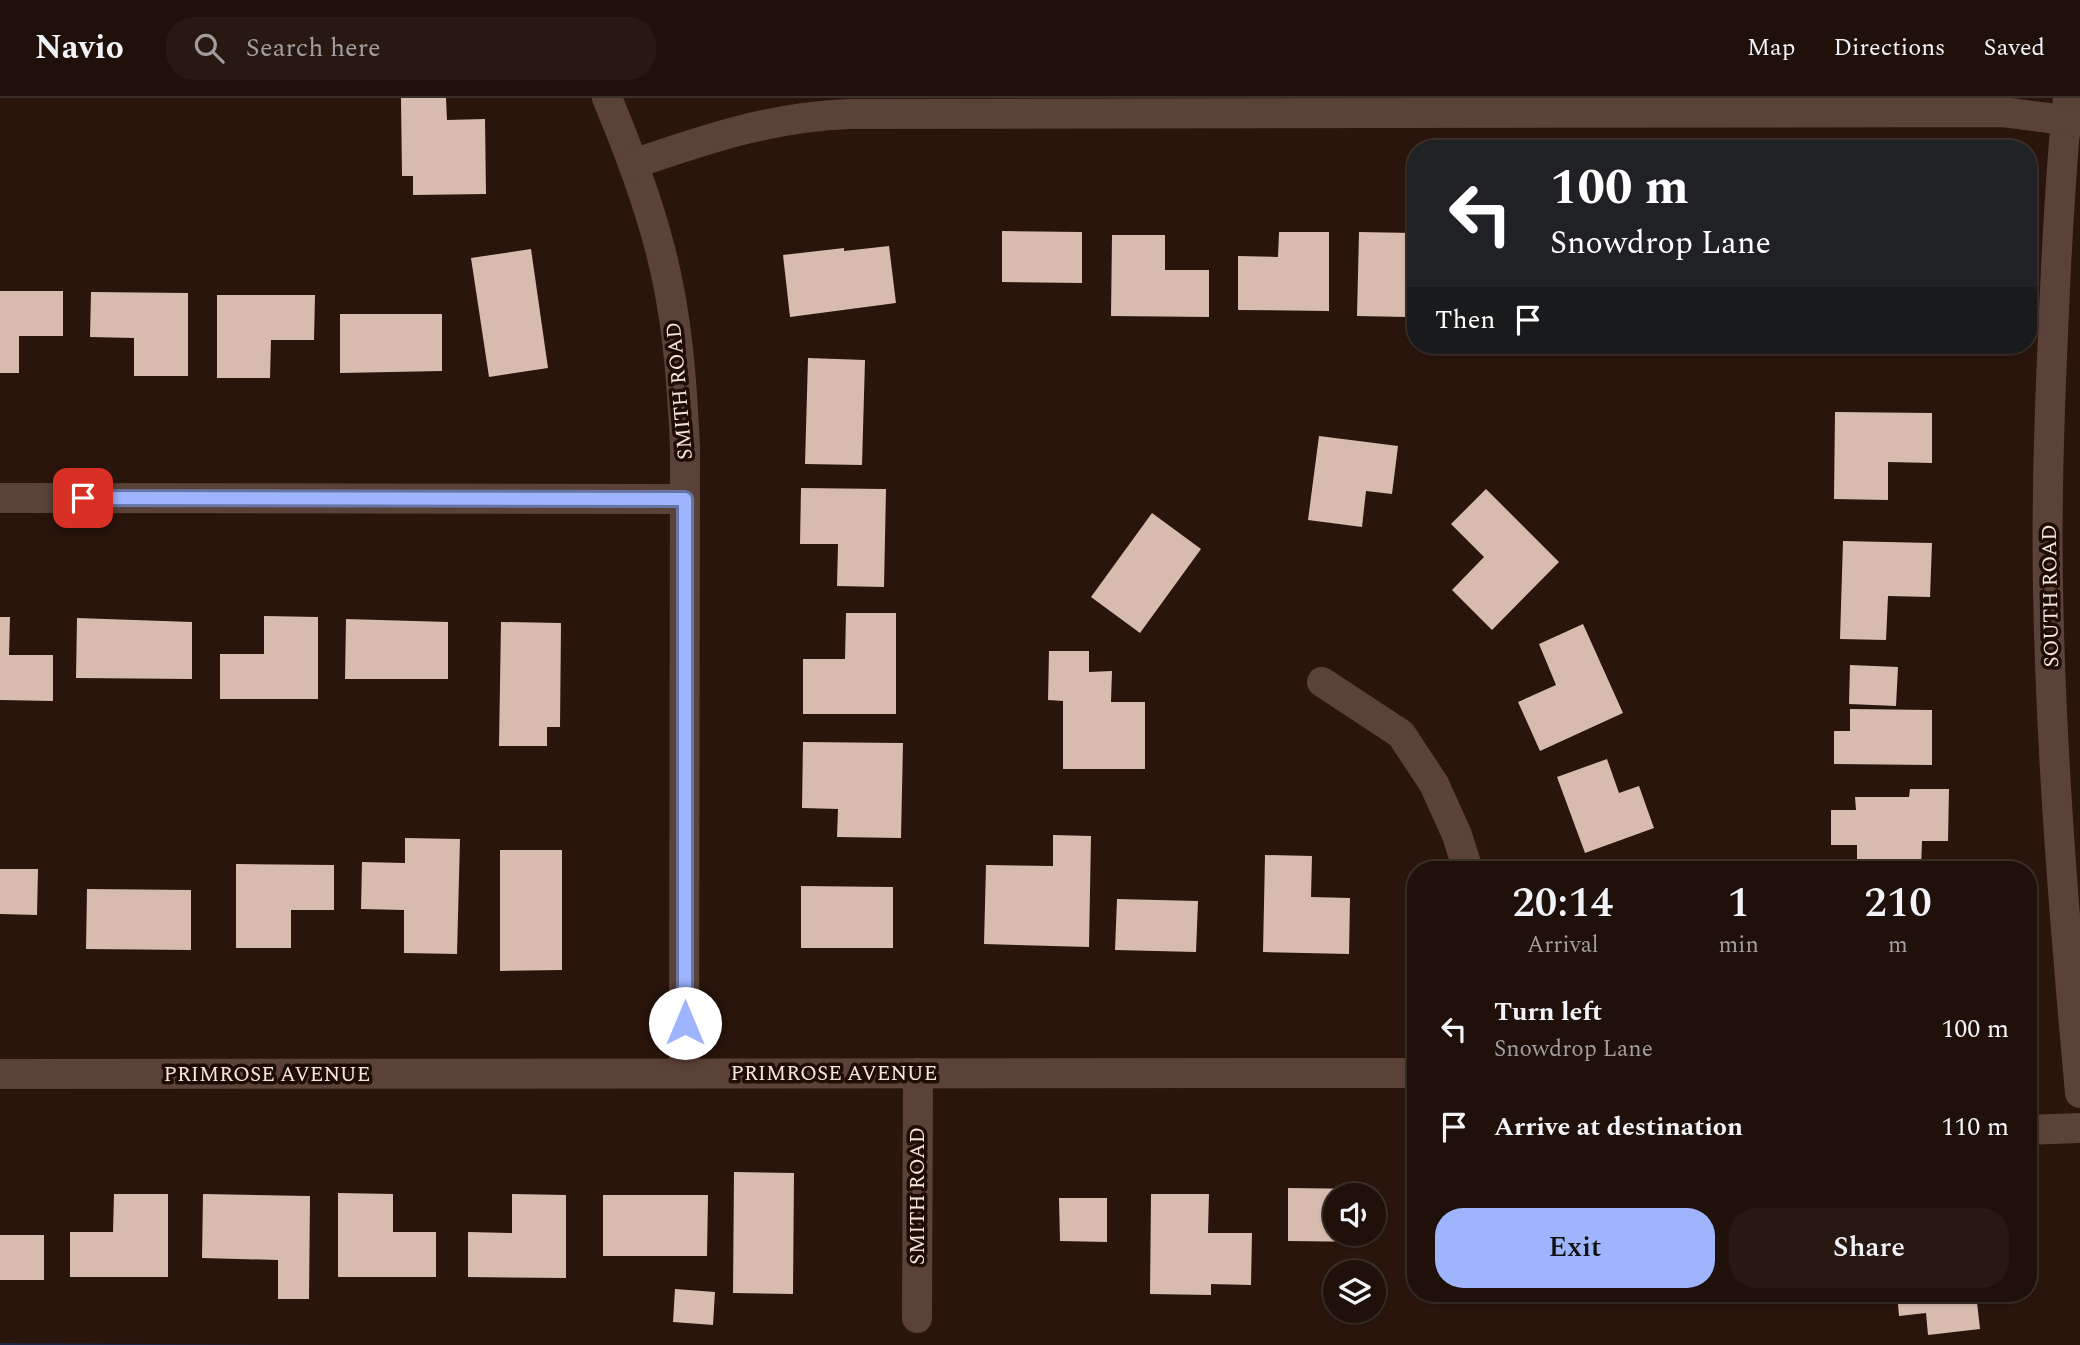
<!DOCTYPE html>
<html lang="en">
<head>
<meta charset="utf-8">
<style>
  :root { --surface:#1f1009; --page:#271912; --text:#f1f3f6; --muted:#a19d9c; --line:#3c302a; --accent:#9eb4fd }
  body { margin:0; font-family:Spectral,serif; background:var(--page); color:var(--text); height:100vh; display:flex; flex-direction:column; font-size:26px; white-space:nowrap }
  * { box-sizing:border-box; margin:0 }
  p { font-size:23px; color:var(--muted) }
  .icon { flex:none; width:38px; height:38px; fill:none; stroke:currentColor; stroke-width:2; stroke-linecap:round; stroke-linejoin:round }
  .map { position:relative; flex:1; overflow:hidden }
  .panel { position:absolute; left:1407px; top:763px; width:630px; height:441px; display:flex; flex-direction:column; background:var(--surface); border-radius:28px; box-shadow:0 2px 5px #0004,0 0 0 2px var(--line) }
  .panel>* { flex:none }
  .hud { position:absolute; left:1407px; top:42px; width:630px; height:214px; border-radius:28px; box-shadow:0 2px 5px #0004,0 0 0 2px var(--line); background:#202124; color:#fff; overflow:hidden }
  .buttons { position:absolute; left:1323px; top:1085px; display:grid; gap:14px }
  .buttons a { display:grid; place-items:center; width:63px; height:63px; border-radius:50%; background:var(--surface); box-shadow:0 2px 5px #0004,0 0 0 2px var(--line); font-size:35px }
  .pin { position:absolute; display:grid; place-items:center; width:60px; height:60px; color:#fff; margin:-30px; border-radius:14px; box-shadow:0 4px 10px #0006 }
  .me { position:absolute; width:77px; margin:-38px; rotate:0deg; stroke-linejoin:round; filter:drop-shadow(0 0 5px #0008) }
  .turn { display:flex; align-items:center; gap:24px; height:147px; padding:0 28px; font-size:32px }
  .turn .icon { width:91px; height:91px; stroke-width:2.5 }
  .turn b { display:block; font-size:49px; line-height:60px }
  .then { display:flex; align-items:center; height:66px; padding:0 28px; background:#0003; gap:14px; font-size:26px }
  .eta { display:flex; justify-content:space-evenly; align-items:center; height:119px; text-align:center }
  .eta b { font-size:42px; font-weight:600; line-height:49px }
  .button { display:flex; gap:14px; margin-top:auto; padding:14px 28px }
  .button a { flex:1; height:80px; border-radius:28px; background:var(--accent); color:#111; font-size:28px; font-weight:600; line-height:80px; text-align:center }
  .button a+a { background:var(--page); color:var(--text) }
  ul { padding:0; list-style:none }
  li { display:flex; align-items:center; gap:21px; height:98px; padding:0 28px }
  li div { flex:1 }
  li b { display:block; font-size:26px }
  li em { font-style:normal }
  header { display:flex; align-items:center; gap:42px; box-sizing:border-box; height:98px; padding:0 35px; background:var(--surface); border-bottom:2px solid var(--line) }
  header strong { font-size:33px }
  nav { display:flex; gap:38px; margin-inline-start:auto; font-size:24px }
  .search { width:490px; height:63px; background:var(--page); display:flex; align-items:center; gap:18px; box-sizing:border-box; padding:0 24px; border-radius:28px; color:var(--muted); font-size:26px }
  .map>svg:first-child { display:block }
  .green { fill:#1f2746 }
  .building { fill:#d7bbaf }
  .lines { fill:none; stroke-linecap:round; stroke-linejoin:round }
  .street { stroke:#5a4238; stroke-width:30 }
  .route-casing { stroke:#6775a4; stroke-width:18 }
  .route { stroke:#9eb4fd; stroke-width:12 }
  .labels { text-anchor:middle; stroke-width:7; stroke-linejoin:round; paint-order:stroke }
  .street-label { font-size:21px; fill:#f4e6df; stroke:#1f0c05 }
</style>
</head>
<body>
<header>
<strong>Navio</strong>
<div class="search"><svg class="icon" aria-label="search" viewBox="0 0 24 24"><circle cx="10" cy="10" r="6"/><path d="M15 15l6 6"/></svg>Search here</div>
<nav><a>Map</a><a>Directions</a><a>Saved</a></nav>
</header>
<div class="map">
<svg width="2080" height="1247" viewBox="0 0 2080 1247">
  <rect width="100%" height="100%" fill="#29150c"/>
  <path class="green" d="M0,1245L308,1247H0Z"/>
  <g class="building">
    <path d="M401,0H446L447,22L485,21L486,96L413,97V78H402Z"/>
    <path d="M1002,133L1082,134V185L1002,184Z"/>
    <path d="M1279,134H1329V213L1238,212V158L1278,159Z"/>
    <path d="M1359,134L1414,135L1413,177H1416V223H1407V219L1357,218Z"/>
    <path d="M1112,137H1165V172H1209V219L1111,218Z"/>
    <path d="M889,148L896,205L790,219L783,157L844,150V153Z"/>
    <path d="M531,151L548,270L489,279L471,160Z"/>
    <path d="M0,193H63V238H19V275H0Z"/>
    <path d="M91,194L188,195V278H134V240L90,239Z"/>
    <path d="M217,197H315L314,242H271L270,280H217Z"/>
    <path d="M340,216H442V273L340,275Z"/>
    <path d="M808,260L865,262L862,367L805,366Z"/>
    <path d="M1835,314L1932,315V365L1888,364V402L1834,401Z"/>
    <path d="M1319,338L1398,348L1392,396L1366,393L1362,429L1308,422Z"/>
    <path d="M801,390L886,391L884,489L837,488L838,446H800Z"/>
    <path d="M1486,391L1559,464L1492,532L1452,492L1484,459L1451,426Z"/>
    <path d="M1152,415L1201,451L1140,535L1091,499Z"/>
    <path d="M1843,443L1932,445L1930,499L1888,498L1886,542L1840,541Z"/>
    <path d="M846,515H896V616H803V561H845Z"/>
    <path d="M264,518L318,519V601H220V556H264Z"/>
    <path d="M0,519H10L9,557H53V603L0,602Z"/>
    <path d="M77,520L192,524V581L76,580Z"/>
    <path d="M346,521L448,524V581H345Z"/>
    <path d="M501,524L561,525L560,629H547V648H499Z"/>
    <path d="M1583,526L1623,615L1540,653L1518,604L1556,587L1539,546Z"/>
    <path d="M1049,553H1089V574L1112,573L1111,604H1145V671H1063V603L1048,602Z"/>
    <path d="M1850,567L1898,569L1896,608L1849,606Z"/>
    <path d="M1850,611L1932,612V667L1834,666V633H1850Z"/>
    <path d="M803,644L903,645L901,740L837,739L838,711L802,710Z"/>
    <path d="M1607,661L1619,695L1639,688L1654,730L1585,755L1557,679Z"/>
    <path d="M1910,691H1949L1948,743H1922L1921,772H1857V747H1831V712H1856L1855,699H1909Z"/>
    <path d="M1053,737L1091,738L1089,849L984,846L986,767L1053,768Z"/>
    <path d="M405,740L460,741L457,856L404,855V812L361,811L362,764L405,765Z"/>
    <path d="M500,752H562V872L500,873Z"/>
    <path d="M1265,757L1312,758L1311,799L1350,800L1349,856L1263,854Z"/>
    <path d="M236,766L334,767V812H291V850H236Z"/>
    <path d="M0,771H38L37,817L0,816Z"/>
    <path d="M801,788L893,789V850H801Z"/>
    <path d="M87,791L191,792V852L86,851Z"/>
    <path d="M1117,801L1198,803L1196,854L1115,852Z"/>
    <path d="M734,1074L794,1075L793,1196L733,1195Z"/>
    <path d="M1288,1090L1369,1091V1097H1335V1136H1369V1144L1288,1143Z"/>
    <path d="M1413,1094H1416V1184H1412Z"/>
    <path d="M338,1095L393,1096V1134H436V1179H338Z"/>
    <path d="M114,1096H168V1179H70V1134H113Z"/>
    <path d="M203,1096L310,1098L309,1201H278V1162L202,1160Z"/>
    <path d="M512,1096L566,1097V1180L468,1179V1134L512,1135Z"/>
    <path d="M1151,1096H1209L1208,1135H1252L1251,1187L1211,1186V1197L1150,1196Z"/>
    <path d="M603,1097H708L707,1158H603Z"/>
    <path d="M1059,1100H1107V1144L1060,1143Z"/>
    <rect x="0" y="1137" width="44" height="45"/>
    <path d="M675,1191L715,1194L713,1227L673,1224Z"/>
    <path d="M1897,1195H1976L1980,1231L1928,1237L1926,1215L1899,1218Z"/>
  </g>
  <g class="lines">
    <g class="street">
      <path d="M607,0C627,48 646,97 659,147C677,213 682,282 685,350L684,975"/>
      <path d="M2068,0C2062,56 2059,113 2056,169C2051,277 2046,385 2048,492C2051,660 2065,828 2080,995"/>
      <path d="M633,66C706,41 771,19 849,16L2003,14L2080,24"/>
      <path d="M0,400L685,401"/>
      <path d="M1322,584L1401,636L1434,686L1457,737L1468,772"/>
      <path d="M0,976L1416,975"/>
      <path d="M2028,1032L2080,1030"/>
      <path d="M917,1220L918,975"/>
    </g>
  </g>
  <g class="lines">
    <g class="route-casing">
      <path id="route" d="M83,400L685,401V925"/>
    </g>
    <use href="#route" class="route"/>
  </g>
  <g class="labels">
    <g class="street-label">
      <text transform="translate(679 293) rotate(-95)" y="7">SMITH ROAD</text>
      <text transform="translate(2050 498) rotate(-91)" y="7">SOUTH ROAD</text>
      <text x="834" y="982">PRIMROSE AVENUE</text>
      <text x="267" y="983">PRIMROSE AVENUE</text>
      <text transform="translate(917 1098) rotate(-90)" y="7">SMITH ROAD</text>
    </g>
  </g>
</svg>
<div class="buttons">
<a><svg class="icon" aria-label="sound" viewBox="0 0 24 24"><path d="M4 9h4l5-4v14l-5-4H4zM17 9q2 3 0 6"/></svg></a>
<a><svg class="icon" aria-label="layers" viewBox="0 0 24 24"><path d="M12 4l9 5-9 5-9-5zM3 14l9 5 9-5"/></svg></a>
</div>
<div class="pin" style="left:83px;top:400px;background:#d93025"><svg class="icon" aria-label="arrive" viewBox="0 0 24 24"><path d="M6 21V4h12l-3 4 3 4H6"/></svg></div>
<svg class="me" style="left:685px;top:925px" viewBox="-20 -20 40 40"><circle r="19" fill="#fff"/><path d="M0-13L10 11 0 6-10 11z" fill="#9eb4fd"/></svg>
<div class="hud">
<div class="turn"><svg class="icon" aria-label="left" viewBox="0 0 24 24"><path d="M17 20v-9H6M10 6l-5 5 5 5"/></svg><div><b>100 m</b>Snowdrop Lane</div></div>
<div class="then">Then<svg class="icon" aria-label="arrive" viewBox="0 0 24 24"><path d="M6 21V4h12l-3 4 3 4H6"/></svg></div>
</div>
<section class="panel">
<div class="eta">
<div><b>20:14</b><p>Arrival</p></div>
<div><b>1</b><p>min</p></div>
<div><b>210</b><p>m</p></div>
</div>
<ul>
<li><svg class="icon" aria-label="left" viewBox="0 0 24 24"><path d="M17 20v-9H6M10 6l-5 5 5 5"/></svg><div><b>Turn left</b><p>Snowdrop Lane</p></div><em>100 m</em></li>
<li><svg class="icon" aria-label="arrive" viewBox="0 0 24 24"><path d="M6 21V4h12l-3 4 3 4H6"/></svg><div><b>Arrive at destination</b></div><em>110 m</em></li>
</ul>
<div class="button"><a>Exit</a><a>Share</a></div>
</section>
</div>
</body>
</html>
